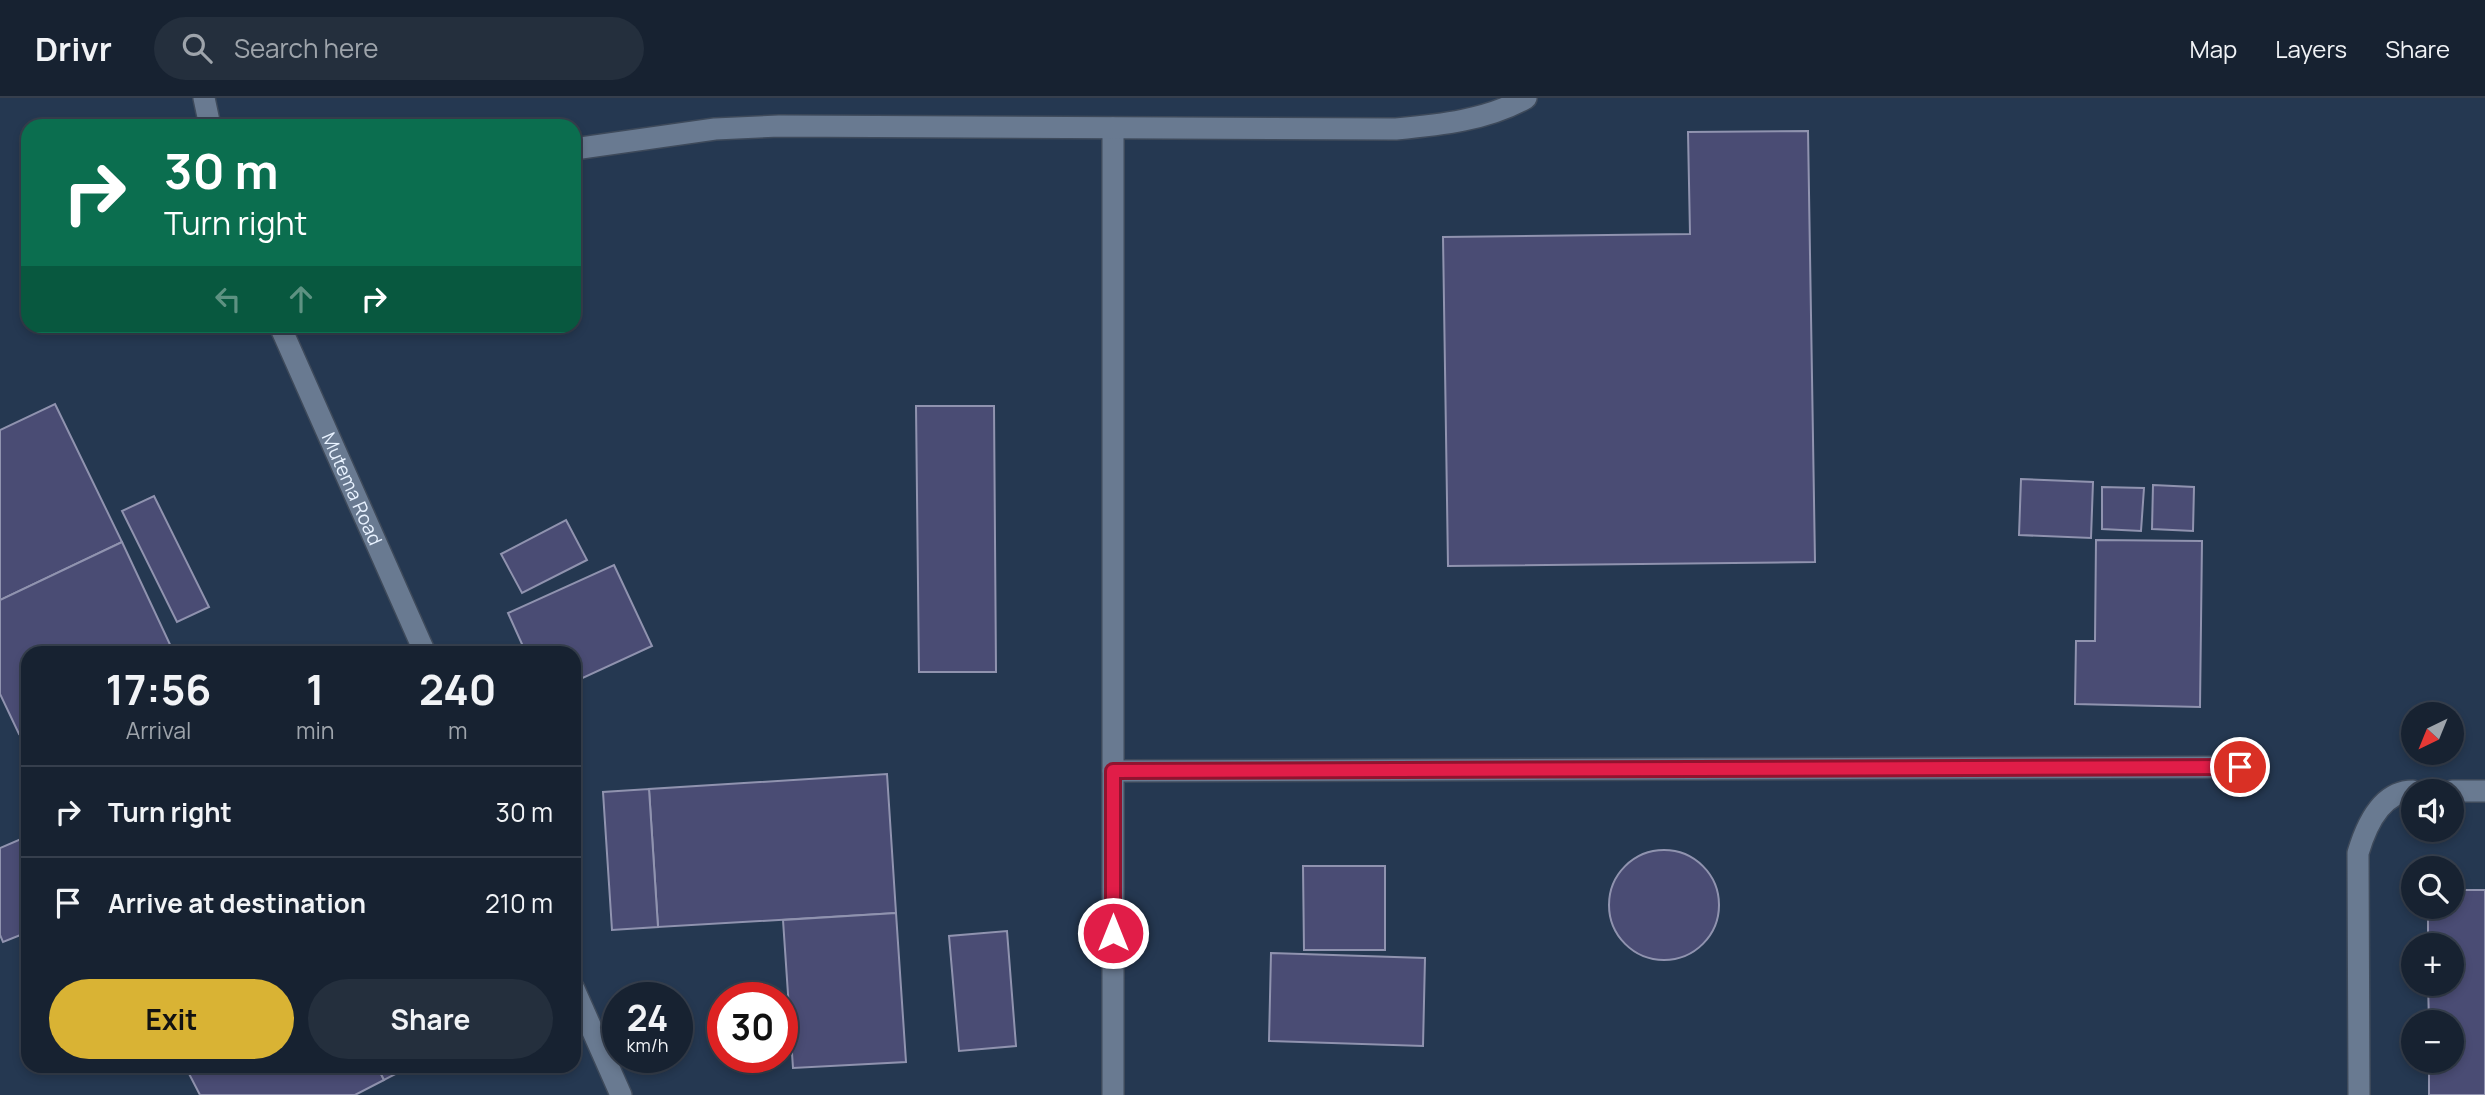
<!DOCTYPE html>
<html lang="en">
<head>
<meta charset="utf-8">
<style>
  :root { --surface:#172231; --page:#242f3d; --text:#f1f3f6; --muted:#9ea4ab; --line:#363f4d; --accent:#d9b334 }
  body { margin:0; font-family:Manrope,sans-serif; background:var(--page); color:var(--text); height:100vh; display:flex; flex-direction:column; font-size:26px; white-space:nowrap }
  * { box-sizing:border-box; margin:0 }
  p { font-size:23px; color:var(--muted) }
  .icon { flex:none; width:38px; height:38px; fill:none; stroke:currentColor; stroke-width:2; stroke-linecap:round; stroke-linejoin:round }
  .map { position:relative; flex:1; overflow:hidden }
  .side { position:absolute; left:21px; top:548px; width:560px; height:427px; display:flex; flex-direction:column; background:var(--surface); border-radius:21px; box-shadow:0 4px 10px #0003,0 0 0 2px var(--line) }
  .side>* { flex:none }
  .hud { position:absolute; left:21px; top:21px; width:560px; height:214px; border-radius:21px; box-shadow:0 4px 10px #0003,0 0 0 2px var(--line); background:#0b6e4f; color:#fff; overflow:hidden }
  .needle { width:46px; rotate:223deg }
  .buttons { position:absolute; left:2401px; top:604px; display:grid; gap:14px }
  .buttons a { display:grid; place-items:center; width:63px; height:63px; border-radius:50%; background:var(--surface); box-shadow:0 4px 10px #0003,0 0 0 2px var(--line); font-size:35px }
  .speed { position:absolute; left:602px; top:884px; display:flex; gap:14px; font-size:35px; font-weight:700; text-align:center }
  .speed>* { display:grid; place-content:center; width:91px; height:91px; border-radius:50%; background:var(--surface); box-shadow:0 4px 10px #0003,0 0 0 2px var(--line); line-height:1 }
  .speed small { font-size:18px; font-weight:400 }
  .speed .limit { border:10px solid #d22; background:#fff; color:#111 }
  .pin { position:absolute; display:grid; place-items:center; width:60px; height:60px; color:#fff; margin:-30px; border:4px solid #fff; border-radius:50%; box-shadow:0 2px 7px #0007 }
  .me { position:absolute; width:77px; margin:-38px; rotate:0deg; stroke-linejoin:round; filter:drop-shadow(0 0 5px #0008) }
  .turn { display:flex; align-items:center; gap:24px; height:147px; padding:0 28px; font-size:32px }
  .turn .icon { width:91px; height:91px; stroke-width:2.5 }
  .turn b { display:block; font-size:49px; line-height:60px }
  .lanes { display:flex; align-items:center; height:66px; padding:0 28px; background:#0003; justify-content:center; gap:35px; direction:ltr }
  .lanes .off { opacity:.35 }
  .eta { display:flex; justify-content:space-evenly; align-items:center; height:119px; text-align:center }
  .eta b { font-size:42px; font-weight:700; line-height:49px }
  .button { display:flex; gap:14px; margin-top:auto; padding:14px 28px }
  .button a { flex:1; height:80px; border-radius:42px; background:var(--accent); color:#111; font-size:28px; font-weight:700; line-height:80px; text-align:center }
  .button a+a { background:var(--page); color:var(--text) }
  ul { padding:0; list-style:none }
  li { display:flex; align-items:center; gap:21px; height:91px; padding:0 28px; border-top:2px solid var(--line) }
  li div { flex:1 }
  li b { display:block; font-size:26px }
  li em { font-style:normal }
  header { display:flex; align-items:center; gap:42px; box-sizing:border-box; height:98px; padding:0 35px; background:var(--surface); border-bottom:2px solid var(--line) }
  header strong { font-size:33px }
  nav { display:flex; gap:38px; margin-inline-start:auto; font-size:24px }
  .search { width:490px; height:63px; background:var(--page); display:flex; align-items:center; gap:18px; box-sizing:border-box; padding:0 24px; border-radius:38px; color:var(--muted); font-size:26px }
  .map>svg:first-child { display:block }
  .built { fill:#253851; fill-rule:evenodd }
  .building { fill:#4a4c74; stroke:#9093af; stroke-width:2 }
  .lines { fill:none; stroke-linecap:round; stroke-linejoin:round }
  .minor-casing { stroke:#3e4a5b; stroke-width:24 }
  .minor { stroke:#697a91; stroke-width:21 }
  .route-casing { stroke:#92132f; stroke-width:18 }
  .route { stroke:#e11d48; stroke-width:12 }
  .labels { text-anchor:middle; stroke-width:5; stroke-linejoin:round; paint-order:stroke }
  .street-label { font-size:19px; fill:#e8f2ff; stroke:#152437 }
</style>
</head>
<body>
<header>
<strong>Drivr</strong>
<div class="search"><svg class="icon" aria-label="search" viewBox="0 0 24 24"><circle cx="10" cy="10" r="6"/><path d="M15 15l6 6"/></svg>Search here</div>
<nav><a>Map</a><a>Layers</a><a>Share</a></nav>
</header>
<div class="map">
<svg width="2485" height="997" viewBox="0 0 2485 997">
  <rect width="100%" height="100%" fill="#1f2e41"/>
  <path class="built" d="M0,0H2485V997H0ZM28,28H574V228H28ZM28,555H574V968H28ZM2413,616H2452V654H2413ZM2413,693H2452V732H2413ZM2413,770H2452V808H2413ZM2413,847H2452V886H2413ZM618,900H677V959H618ZM723,900H782V959H723ZM2413,924H2452V962H2413Z"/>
  <g class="building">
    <path d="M1808,33L1815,464L1448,468L1443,139L1690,136L1688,34Z"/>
    <path d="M55,306L122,444L0,502V332Z"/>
    <path d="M916,308H994L996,574H919Z"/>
    <path d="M2021,381L2093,384L2091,440L2019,437Z"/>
    <path d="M2153,387L2194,389L2193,433L2152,431Z"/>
    <path d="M2102,389L2144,390L2141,433L2102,431Z"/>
    <path d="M154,398L209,509L177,524L122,413Z"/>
    <path d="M566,422L587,462L522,495L501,456Z"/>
    <path d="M2096,442L2202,443L2200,609L2075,606L2076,543H2095Z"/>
    <path d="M122,444L174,555H28V632L19,636L0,596V502Z"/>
    <path d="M614,467L652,548L574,584V555H526L508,515Z"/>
    <path d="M887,676L896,815L658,829L649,691Z"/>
    <path d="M649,691L658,829L612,832L603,694Z"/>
    <path d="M28,738V834L3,844L0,837V750Z"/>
    <circle cx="1664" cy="807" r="55"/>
    <path d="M1303,768H1385V852H1304Z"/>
    <path d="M2452,792H2485V997H2429V962H2452V924H2429L2428,886H2452V847H2428V808H2452Z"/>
    <path d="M896,815L906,964L793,970L783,822Z"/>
    <path d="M1007,833L1016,948L959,953L949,838Z"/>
    <path d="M1271,855L1425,860L1423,948L1269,943Z"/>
    <path d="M185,968H377L384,982L355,997H200Z"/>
    <path d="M377,968H411L384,982Z"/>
  </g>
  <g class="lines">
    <g class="minor-casing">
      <g id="minor">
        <path d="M204,0L210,28"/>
        <path d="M1113,30V997"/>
        <path d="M574,51L715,31L779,28L1396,31C1440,27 1487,22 1526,0"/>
        <path id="s1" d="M280,228L425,555"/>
        <path d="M1113,673L2240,669"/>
        <path d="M2452,693H2485"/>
        <path d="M574,891L621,997"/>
        <path d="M2359,997L2358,755C2366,728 2381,693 2413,693"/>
      </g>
    </g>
    <use href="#minor" class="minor"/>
  </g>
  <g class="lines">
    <g class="route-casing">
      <path id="route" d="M1113,835V673L2240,669"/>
    </g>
    <use href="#route" class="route"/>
  </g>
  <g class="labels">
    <g class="street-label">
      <text dy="7" stroke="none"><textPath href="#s1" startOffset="178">Mutema Road</textPath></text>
    </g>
  </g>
</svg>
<div class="buttons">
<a><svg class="needle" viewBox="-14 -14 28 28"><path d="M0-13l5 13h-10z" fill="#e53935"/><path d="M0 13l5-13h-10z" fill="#9ea4ab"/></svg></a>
<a><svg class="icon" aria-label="sound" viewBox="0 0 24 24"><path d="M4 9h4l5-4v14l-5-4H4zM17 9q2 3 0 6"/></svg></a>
<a><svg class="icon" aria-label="search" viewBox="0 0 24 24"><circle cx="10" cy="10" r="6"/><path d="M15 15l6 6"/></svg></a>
<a>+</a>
<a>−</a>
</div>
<div class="speed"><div>24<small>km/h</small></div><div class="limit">30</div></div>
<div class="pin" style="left:2240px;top:669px;background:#d93025"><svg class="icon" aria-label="arrive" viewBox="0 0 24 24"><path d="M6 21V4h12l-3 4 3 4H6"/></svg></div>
<svg class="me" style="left:1113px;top:835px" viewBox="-20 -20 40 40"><circle r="17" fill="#e11d48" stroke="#fff" stroke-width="3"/><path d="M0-11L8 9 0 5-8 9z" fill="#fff"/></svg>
<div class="hud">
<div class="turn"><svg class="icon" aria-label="right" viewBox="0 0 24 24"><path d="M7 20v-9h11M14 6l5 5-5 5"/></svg><div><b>30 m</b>Turn right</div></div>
<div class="lanes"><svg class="icon off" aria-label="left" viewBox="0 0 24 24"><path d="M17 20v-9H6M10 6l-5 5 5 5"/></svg><svg class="icon off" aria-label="ahead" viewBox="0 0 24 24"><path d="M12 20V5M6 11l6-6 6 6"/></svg><svg class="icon" aria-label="right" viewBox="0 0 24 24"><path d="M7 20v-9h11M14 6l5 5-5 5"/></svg></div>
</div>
<section class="side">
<div class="eta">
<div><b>17:56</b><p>Arrival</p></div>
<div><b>1</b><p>min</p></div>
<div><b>240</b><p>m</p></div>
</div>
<ul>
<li><svg class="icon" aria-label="right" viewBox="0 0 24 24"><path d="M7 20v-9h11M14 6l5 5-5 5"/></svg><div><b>Turn right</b></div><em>30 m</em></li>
<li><svg class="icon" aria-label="arrive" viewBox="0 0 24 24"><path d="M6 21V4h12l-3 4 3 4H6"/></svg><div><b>Arrive at destination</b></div><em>210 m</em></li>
</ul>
<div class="button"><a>Exit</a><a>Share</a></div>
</section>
</div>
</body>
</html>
